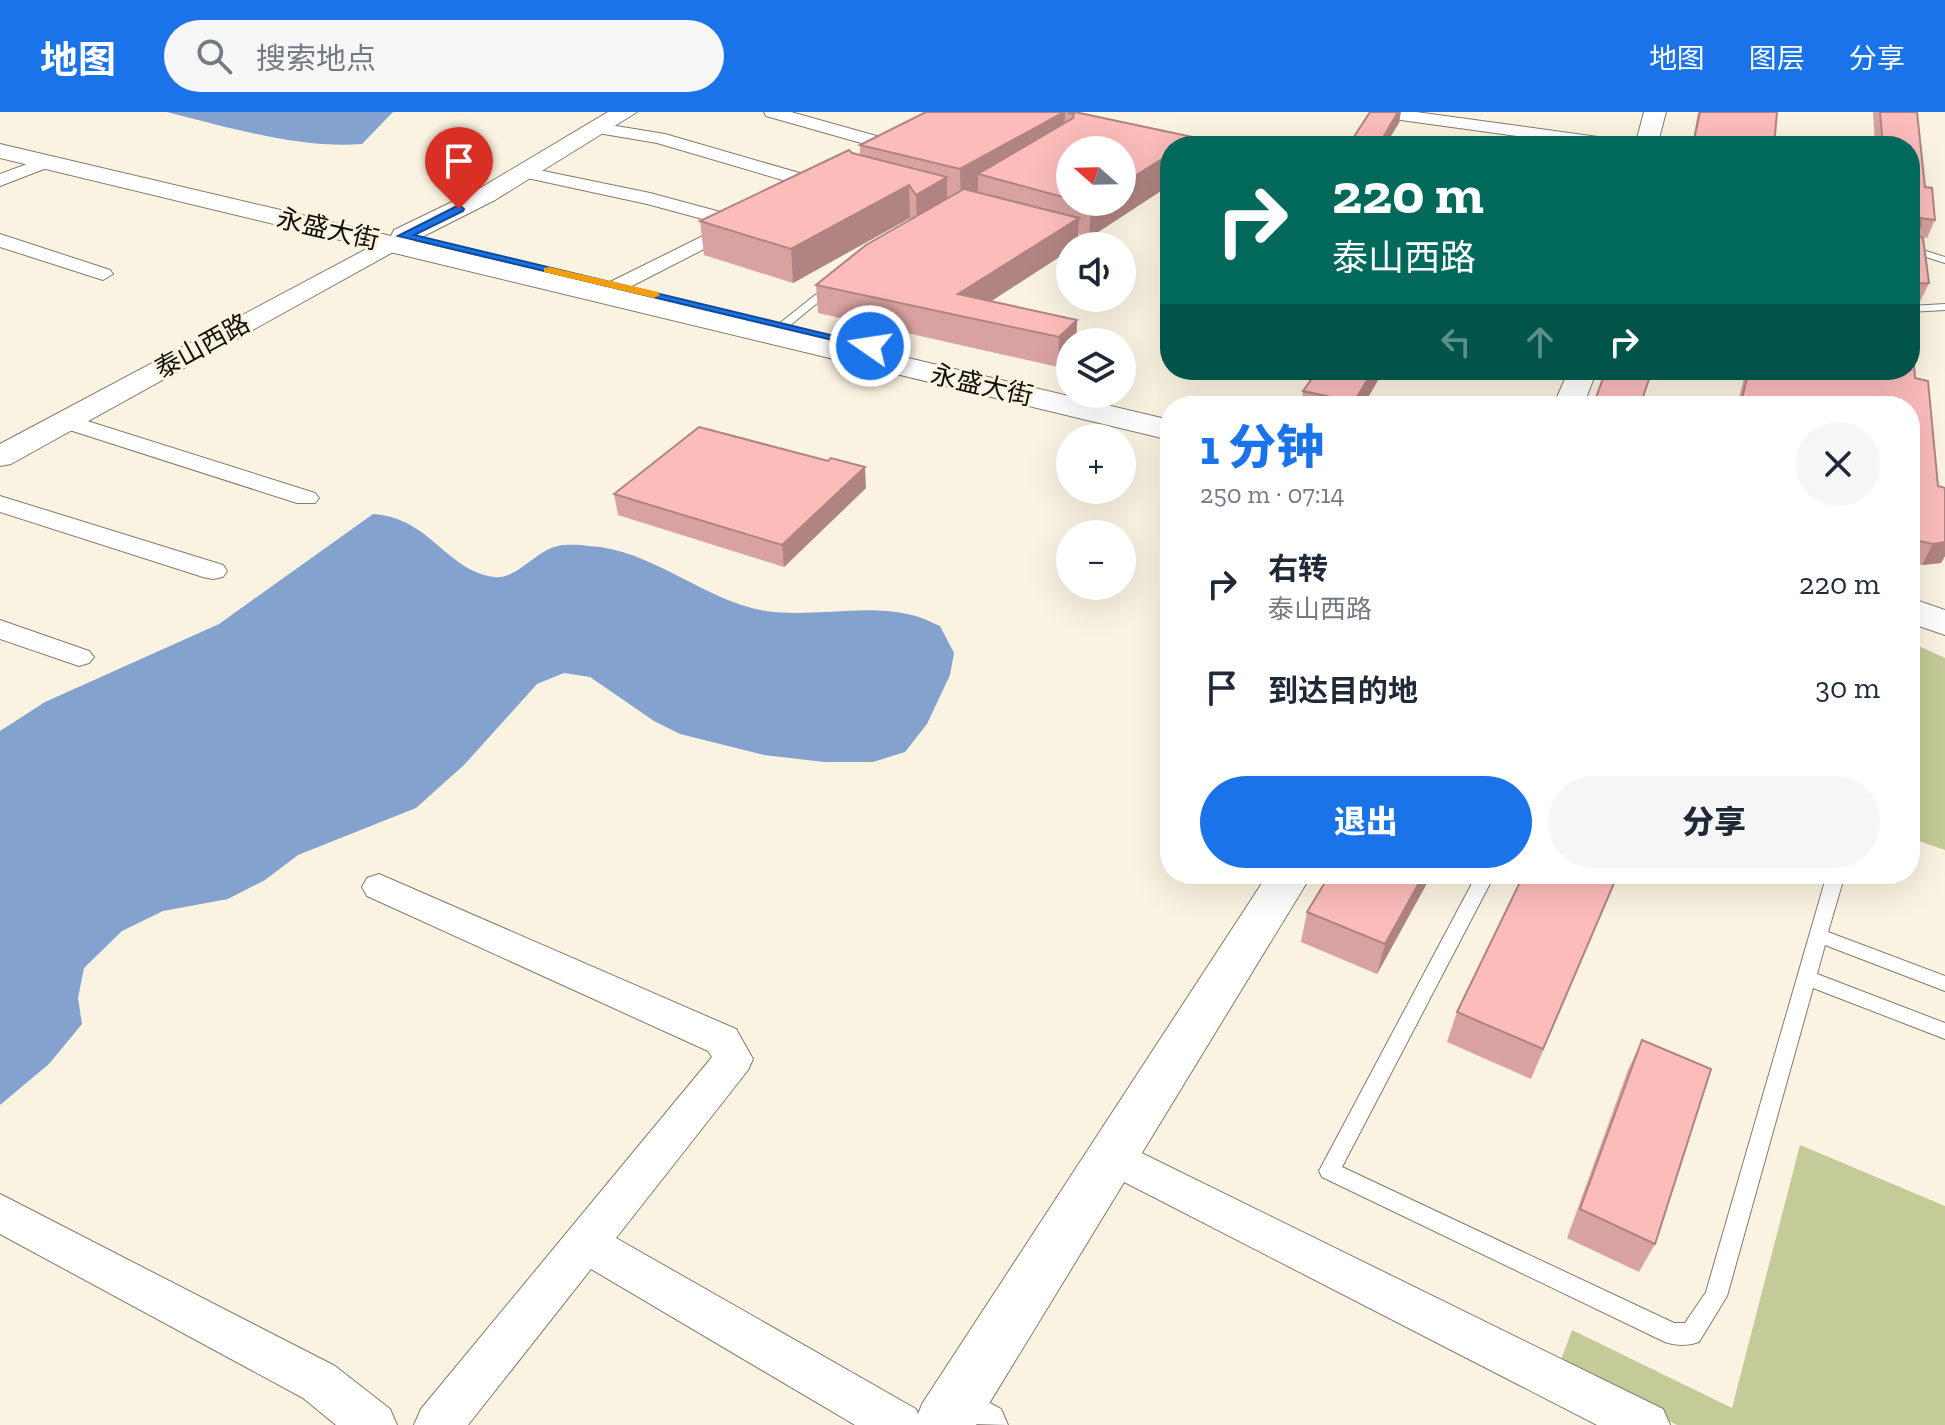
<!DOCTYPE html>
<html lang="zh">
<head>
<meta charset="utf-8">
<style>
  :root { --surface:#fff; --page:#f6f6f7; --text:#1f2937; --muted:#747a83; --accent:#1a73e8 }
  body { margin:0; font-family:"Zilla Slab","Noto Sans SC",serif; background:var(--page); color:var(--text); height:100vh; display:flex; flex-direction:column; font-size:30px; white-space:nowrap }
  * { box-sizing:border-box; margin:0 }
  p { font-size:26px; color:var(--muted) }
  .icon { flex:none; width:44px; height:44px; fill:none; stroke:currentColor; stroke-width:2; stroke-linecap:round; stroke-linejoin:round }
  .map { position:relative; flex:1; overflow:hidden }
  .details { position:absolute; left:1160px; top:284px; width:760px; height:488px; display:flex; flex-direction:column; background:var(--surface); border-radius:32px; box-shadow:0 8px 32px #0002 }
  .details>* { flex:none }
  .guide { position:absolute; left:1160px; top:24px; width:760px; height:244px; border-radius:32px; box-shadow:0 8px 32px #0002; background:#00695c; color:#fff; overflow:hidden }
  .needle { width:52px; rotate:290deg }
  .buttons { position:absolute; left:1056px; top:24px; display:grid; gap:16px }
  .buttons a { display:grid; place-items:center; width:80px; height:80px; border-radius:50%; background:var(--surface); box-shadow:0 8px 32px #0002; font-size:40px }
  .pin { position:absolute; display:grid; place-items:center; width:68px; height:68px; color:#fff; margin:-82px -34px; border-radius:50% 50% 50% 0; rotate:-45deg; box-shadow:0 0 8px #0007 }
  .pin .icon { rotate:45deg }
  .me { position:absolute; width:88px; margin:-44px; rotate:283deg; stroke-linejoin:round; filter:drop-shadow(0 0 6px #0008) }
  .turn { display:flex; align-items:center; gap:28px; height:168px; padding:0 40px; font-size:36px }
  .turn .icon { width:104px; height:104px; stroke-width:2.5 }
  .turn b { display:block; font-size:56px; line-height:68px }
  .lanes { display:flex; align-items:center; height:76px; padding:0 40px; background:#0003; justify-content:center; gap:40px; direction:ltr }
  .lanes .off { opacity:.35 }
  .round { display:grid; place-items:center; flex:none; width:84px; height:84px; border-radius:42px; background:var(--page) }
  .head { display:flex; align-items:center; justify-content:space-between; height:136px; padding:0 40px }
  h1 { font-size:48px; font-weight:800; line-height:60px; color:var(--accent) }
  .action { display:flex; gap:16px; margin-top:auto; padding:16px 40px }
  .action a { flex:1; height:92px; border-radius:48px; background:var(--accent); color:#fff; font-size:32px; font-weight:800; line-height:92px; text-align:center }
  .action a+a { background:var(--page); color:var(--text) }
  ul { padding:0; list-style:none }
  li { display:flex; align-items:center; gap:24px; height:104px; padding:0 40px }
  li div { flex:1 }
  li b { display:block; font-size:30px }
  li em { font-style:normal }
  header { display:flex; align-items:center; gap:48px; box-sizing:border-box; height:112px; padding:0 40px; background:var(--accent); color:#fff }
  header strong { font-size:38px }
  nav { display:flex; gap:44px; margin-inline-start:auto; font-size:28px }
  .search { width:560px; height:72px; background:var(--page); display:flex; align-items:center; gap:20px; box-sizing:border-box; padding:0 28px; border-radius:44px; color:var(--muted); font-size:30px }
  .map>svg:first-child { display:block }
  .green { fill:#c4cb98 }
  .water { fill:#83a2ce }
  .lines { fill:none; stroke-linecap:round; stroke-linejoin:round }
  .service-casing { stroke:#837b6b; stroke-width:2 }
  .minor-casing { stroke:#837b6b; stroke-width:2 }
  .tertiary-casing { stroke:#837b6b; stroke-width:2 }
  .secondary-casing { stroke:#837b6b; stroke-width:2 }
  .service { fill:#fff; fill-rule:evenodd }
  .minor { fill:#fff; fill-rule:evenodd }
  .tertiary { fill:#fff; fill-rule:evenodd }
  .secondary { fill:#fff; fill-rule:evenodd }
  .wall { fill:#d8a2a0; fill-rule:evenodd }
  .shaded-wall { fill:#b08482 }
  .building { fill:#fbbcba; stroke:#b08482; stroke-width:2 }
  .route { fill:#1a73e8; stroke:#114b97; stroke-width:2 }
  .slow { fill:#f59e0b }
  .labels { text-anchor:middle; stroke-width:6; stroke-linejoin:round; paint-order:stroke }
  .far-street-label { font-size:26px; fill:#13100a; stroke:#fbf3e1 }
</style>
</head>
<body>
<header>
<strong>地图</strong>
<div class="search"><svg class="icon" aria-label="search" viewBox="0 0 24 24"><circle cx="10" cy="10" r="6"/><path d="M15 15l6 6"/></svg>搜索地点</div>
<nav><a>地图</a><a>图层</a><a>分享</a></nav>
</header>
<div class="map">
<svg width="1945" height="1313" viewBox="0 0 1945 1313">
  <rect width="100%" height="100%" fill="#fbf3e1"/>
  <g class="green">
    <path d="M1910,530L1945,546V738L1910,726Z"/>
    <path d="M1800,1033L1945,1094V1313H1677L1559,1253L1572,1218L1732,1296Z"/>
  </g>
  <g class="water">
    <path d="M167,0H393L362,32C301,37 226,15 167,0Z"/>
    <path d="M373,402C431,406 445,458 494,465C517,468 536,438 558,434C568,432 580,433 589,434C652,437 704,489 766,499C814,506 865,491 912,503C921,505 931,510 940,514L954,541L950,563L927,612L905,640L873,650H824L764,643L680,622L654,609L590,565L564,561L537,572L464,653L416,696L298,743L265,768L228,787L163,799L122,819L84,856L78,886L82,912L49,952L0,993V619L45,590L219,512Z"/>
  </g>
  <g class="lines">
    <g class="service-casing">
      <g id="service">
        <path d="M1059,119L1107,132L1108,134H1092L1056,124V120Z"/>
        <path d="M1910,134L1945,145V151L1910,140Z"/>
        <path d="M829,172L838,174L788,215H780V211Z"/>
        <path d="M1945,192V198L1910,200V194Z"/>
        <path d="M1477,762H1495L1342,1055L1674,1211H1685L1706,1180L1827,762H1845L1828,820L1945,864V879L1825,833L1817,862L1945,911V927L1813,876L1727,1184L1699,1230C1688,1234 1676,1234 1665,1230L1322,1065L1319,1059Z"/>
      </g>
    </g>
    <g class="minor-casing">
      <g id="minor">
        <path d="M764,0H791L905,32L908,36L899,41L893,40L766,4Z"/>
        <path d="M1371,0H1416L1627,29L1636,34H1589L1379,5Z"/>
        <path d="M598,11L665,22L827,69L829,73L820,79L657,31L592,20L589,16Z"/>
        <path d="M46,45L55,50L52,54L0,74V62Z"/>
        <path d="M524,55L650,81L750,108L753,112L624,178H610L607,174L610,170L725,113L647,92L518,64L515,60Z"/>
        <path d="M0,122L110,158L113,162L103,168L0,135Z"/>
        <path d="M65,302L315,381L319,386L315,391H297L57,314L53,309L57,304Z"/>
        <path d="M0,384L223,453L227,459L223,465L213,467L203,465L0,400Z"/>
        <path d="M0,508L89,539L94,545L89,551L79,554L0,527Z"/>
        <path d="M379,762L736,917L753,947L748,958L616,1126L916,1297L923,1313H855L591,1157L468,1313H414L421,1297L712,945L708,939L367,784L362,775L367,766Z"/>
        <path d="M1111,1026L1663,1297L1670,1313H1597L1097,1056L1091,1044L1097,1032Z"/>
        <path d="M0,1082L335,1254L390,1297L397,1313H336L303,1286L0,1122Z"/>
        <path d="M955,1272L1001,1297L1008,1313L938,1311L932,1295L938,1279Z"/>
      </g>
    </g>
    <g class="tertiary-casing">
      <g id="tertiary">
        <path d="M1644,0H1666L1657,34H1635Z"/>
        <path d="M404,117L413,119L416,124L413,129L11,352L0,354V332Z"/>
        <path d="M1569,258H1597L1583,294H1553Z"/>
        <path d="M1268,762H1312L976,1313H914L922,1292Z"/>
      </g>
    </g>
    <g class="secondary-casing">
      <g id="secondary">
        <path d="M608,0H637L495,88L414,129L1170,308V328L0,46V32L391,124L394,118L477,78Z"/>
        <path d="M1910,486L1945,498V523L1910,511Z"/>
      </g>
    </g>
    <use href="#service" class="service"/>
    <use href="#minor" class="minor"/>
    <use href="#tertiary" class="tertiary"/>
    <use href="#secondary" class="secondary"/>
  </g>
  <g class="wall">
    <path d="M926,0H1075L1197,26L1196,34H1170V73L1089,126L1078,122L1077,133L1070,134V138L991,189L1077,208L1076,230H1070V242L1058,255L818,201L816,173L866,133L911,107L910,106L793,171L704,143L700,109L849,38L852,41L860,43V33ZM1070,38H1122V90H1070Z"/>
    <path d="M1698,0H1777L1774,34H1675L1677,26L1693,28Z"/>
    <path d="M1873,0H1917L1925,75L1935,108L1927,126L1919,125L1929,171L1920,190L1910,191V34H1875Z"/>
    <path d="M1318,258H1392L1388,264L1381,263L1363,294H1301L1303,279Z"/>
    <path d="M1746,258H1910L1915,266L1938,374L1945,376V444L1941,451L1922,453L1910,451V294H1737Z"/>
    <path d="M828,349L866,376L784,455L618,403L614,382Z"/>
    <path d="M1330,762H1432L1377,862L1301,830L1307,800Z"/>
    <path d="M1618,762L1531,967L1447,930L1457,900Z"/>
    <path d="M1642,928L1655,1132L1639,1160L1567,1126L1628,958Z"/>
  </g>
  <g class="shaded-wall">
    <path d="M1064,0H1065L1064,30L978,62V79L961,90L960,57Z"/>
    <path d="M1398,0H1401L1399,11L1385,34H1378Z"/>
    <path d="M1197,26L1196,34H1183Z"/>
    <path d="M1170,42V73L1089,126L1091,92L1094,90H1122V72Z"/>
    <path d="M947,65V98L917,116L916,83Z"/>
    <path d="M909,73L910,106L793,171L791,137Z"/>
    <path d="M1079,106L1077,133L1070,134V138L967,205L958,182Z"/>
    <path d="M1921,114L1914,132L1915,116Z"/>
    <path d="M1077,208L1076,230H1070V242L1058,255L1059,225Z"/>
    <path d="M1373,258H1382L1381,263L1363,294H1354V290Z"/>
    <path d="M865,355L866,376L784,455L782,433Z"/>
    <path d="M1945,430V444L1941,451L1922,453L1933,432Z"/>
    <path d="M1424,762H1432L1377,862L1385,832Z"/>
  </g>
  <g class="building">
    <path d="M926,0H1064L960,57L860,33Z"/>
    <path d="M1067,0H1075L1197,26L1183,34H1170V42L1122,72V38H1070V87L978,62L1073,6L1074,2Z"/>
    <path d="M1370,0H1398L1378,34H1348Z"/>
    <path d="M1700,0H1777L1774,34H1676L1677,26L1694,28Z"/>
    <path d="M1880,0H1917L1925,75L1932,76L1935,108L1920,106L1921,114L1915,116V123L1923,126L1929,171L1910,172V34H1883Z"/>
    <path d="M1271,28L1317,34H1266Z"/>
    <path d="M849,38L852,41L947,65L916,83L909,73L791,137L700,109Z"/>
    <path d="M964,77L1079,106L958,182L1077,208L1059,225L816,173L866,133Z"/>
    <path d="M1910,197L1915,266L1928,269L1938,374L1945,376V430L1933,432L1910,427V294H1740L1749,258H1910Z"/>
    <path d="M1318,258H1373L1354,290L1303,279Z"/>
    <path d="M1606,258H1652L1640,294H1593Z"/>
    <path d="M699,315L828,349L831,346L865,355L782,433L614,382Z"/>
    <path d="M1330,762H1424L1385,832L1307,800Z"/>
    <path d="M1524,762H1618L1543,937L1457,900Z"/>
    <path d="M1642,928L1711,957L1655,1132L1580,1097Z"/>
  </g>
  <path class="route" d="M459,93L464,97L463,99L414,123L876,234L870,237L398,124Z"/>
  <path class="slow" d="M549,155L658,180L660,183L654,186L544,160V156Z"/>
  <g class="labels">
    <g class="far-street-label">
      <text transform="translate(328 117) rotate(13)" y="9">永盛大街</text>
      <text transform="translate(202 234) rotate(-29)" y="9">泰山西路</text>
      <text transform="translate(982 273) rotate(13)" y="9">永盛大街</text>
    </g>
  </g>
</svg>
<div class="buttons">
<a><svg class="needle" viewBox="-14 -14 28 28"><path d="M0-13l5 13h-10z" fill="#e53935"/><path d="M0 13l5-13h-10z" fill="#747a83"/></svg></a>
<a><svg class="icon" aria-label="sound" viewBox="0 0 24 24"><path d="M4 9h4l5-4v14l-5-4H4zM17 9q2 3 0 6"/></svg></a>
<a><svg class="icon" aria-label="layers" viewBox="0 0 24 24"><path d="M12 4l9 5-9 5-9-5zM3 14l9 5 9-5"/></svg></a>
<a>+</a>
<a>−</a>
</div>
<div class="pin" style="left:459px;top:97px;background:#d93025"><svg class="icon" aria-label="arrive" viewBox="0 0 24 24"><path d="M6 21V4h12l-3 4 3 4H6"/></svg></div>
<svg class="me" style="left:870px;top:234px" viewBox="-20 -20 40 40"><circle r="17" fill="#1a73e8" stroke="#fff" stroke-width="3"/><path d="M0-11L8 9 0 5-8 9z" fill="#fff"/></svg>
<div class="guide">
<div class="turn"><svg class="icon" aria-label="right" viewBox="0 0 24 24"><path d="M7 20v-9h11M14 6l5 5-5 5"/></svg><div><b>220 m</b>泰山西路</div></div>
<div class="lanes"><svg class="icon off" aria-label="left" viewBox="0 0 24 24"><path d="M17 20v-9H6M10 6l-5 5 5 5"/></svg><svg class="icon off" aria-label="ahead" viewBox="0 0 24 24"><path d="M12 20V5M6 11l6-6 6 6"/></svg><svg class="icon" aria-label="right" viewBox="0 0 24 24"><path d="M7 20v-9h11M14 6l5 5-5 5"/></svg></div>
</div>
<section class="details">
<div class="head"><div><h1>1 分钟</h1><p>250 m · 07:14</p></div><a class="round"><svg class="icon" aria-label="close" viewBox="0 0 24 24"><path d="M6 6l12 12M18 6L6 18"/></svg></a></div>
<ul>
<li><svg class="icon" aria-label="right" viewBox="0 0 24 24"><path d="M7 20v-9h11M14 6l5 5-5 5"/></svg><div><b>右转</b><p>泰山西路</p></div><em>220 m</em></li>
<li><svg class="icon" aria-label="arrive" viewBox="0 0 24 24"><path d="M6 21V4h12l-3 4 3 4H6"/></svg><div><b>到达目的地</b></div><em>30 m</em></li>
</ul>
<div class="action"><a>退出</a><a>分享</a></div>
</section>
</div>
</body>
</html>
